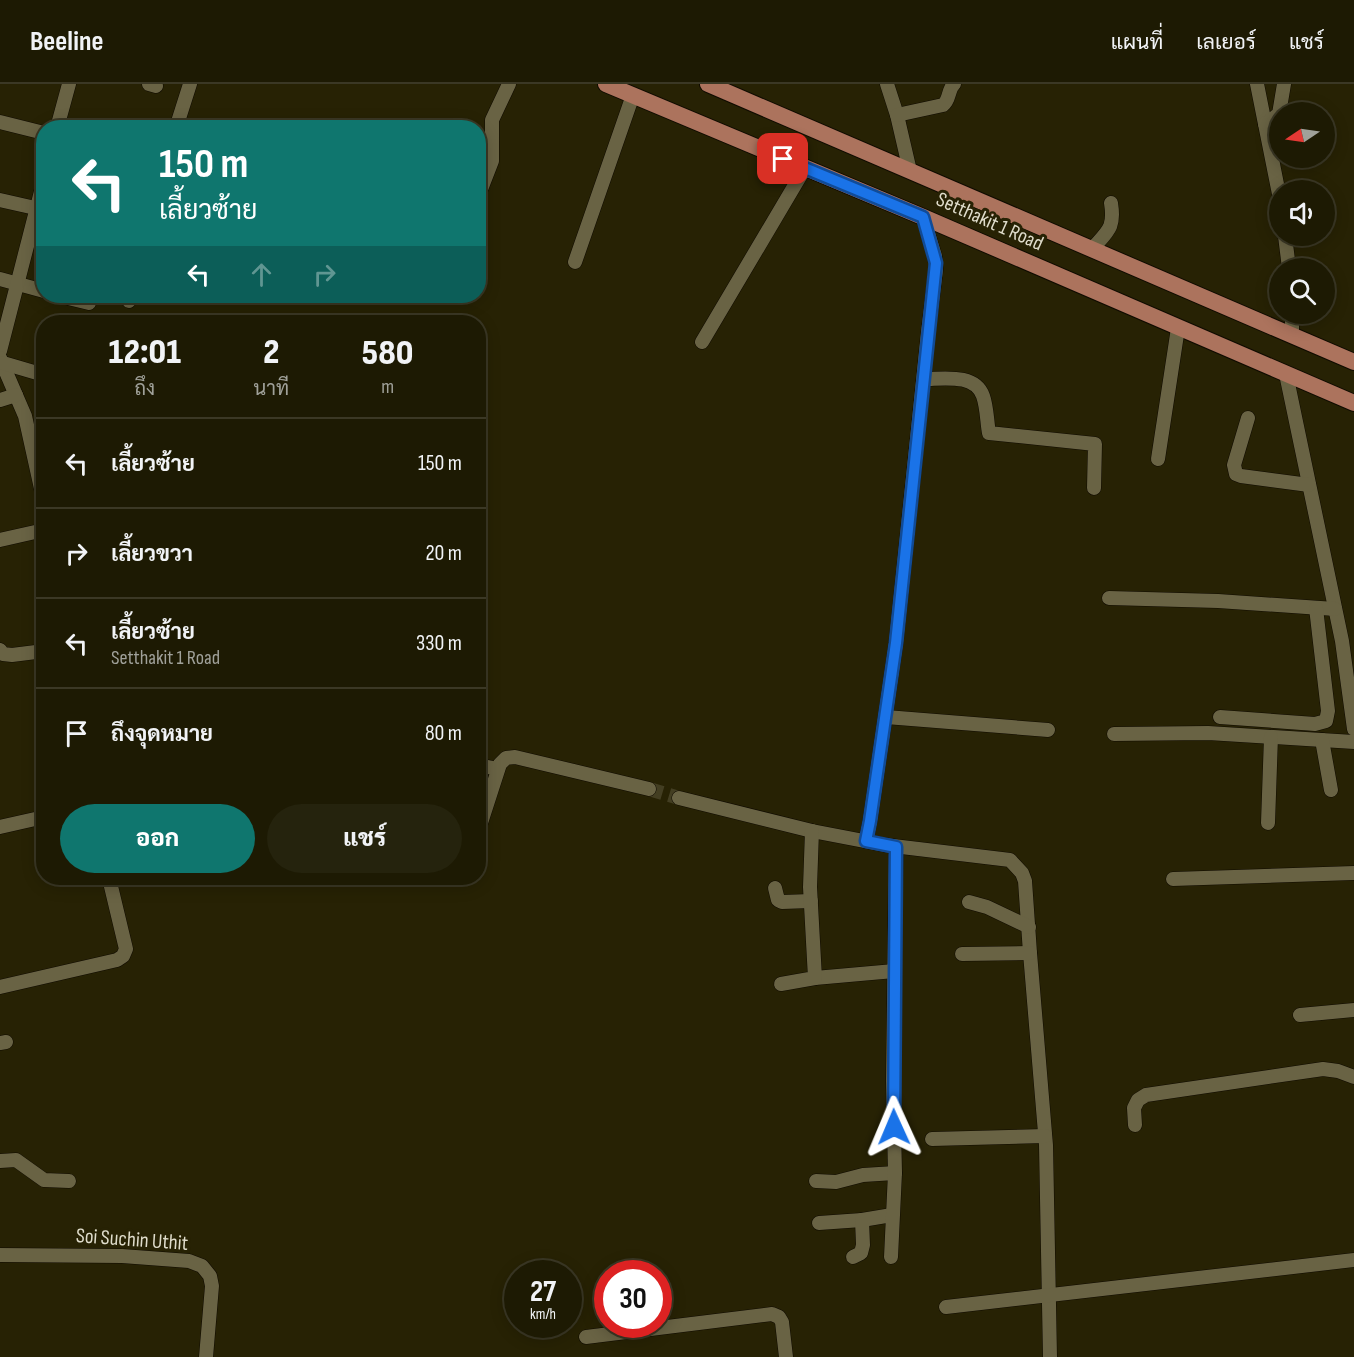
<!DOCTYPE html>
<html lang="th">
<head>
<meta charset="utf-8">
<style>
  :root { --surface:#1d1a03; --page:#25230d; --text:#f1f3f6; --muted:#a0a19a; --line:#3b3825; --accent:#0f766e }
  body { margin:0; font-family:"Sofia Sans Condensed",Sarabun,sans-serif; background:var(--page); color:var(--text); height:100vh; display:flex; flex-direction:column; font-size:22px; white-space:nowrap }
  * { box-sizing:border-box; margin:0 }
  p { font-size:20px; color:var(--muted) }
  .icon { flex:none; width:33px; height:33px; fill:none; stroke:currentColor; stroke-width:2; stroke-linecap:round; stroke-linejoin:round }
  .map { position:relative; flex:1; overflow:hidden }
  .side { position:absolute; left:36px; top:231px; width:450px; height:570px; display:flex; flex-direction:column; background:var(--surface); border-radius:24px; box-shadow:0 3px 15px #0003,0 0 0 2px var(--line) }
  .side>* { flex:none }
  .hud { position:absolute; left:36px; top:36px; width:450px; height:183px; border-radius:24px; box-shadow:0 3px 15px #0003,0 0 0 2px var(--line); background:#0f766e; color:#fff; overflow:hidden }
  .needle { width:39px; rotate:257deg }
  .controls { position:absolute; left:1269px; top:18px; display:grid; gap:12px }
  .controls a { display:grid; place-items:center; width:66px; height:66px; border-radius:50%; background:var(--surface); box-shadow:0 3px 15px #0003,0 0 0 2px var(--line); font-size:30px }
  .speed { position:absolute; left:504px; top:1176px; display:flex; gap:12px; font-size:30px; font-weight:700; text-align:center }
  .speed>* { display:grid; place-content:center; width:78px; height:78px; border-radius:50%; background:var(--surface); box-shadow:0 3px 15px #0003,0 0 0 2px var(--line); line-height:1 }
  .speed small { font-size:15px; font-weight:400 }
  .speed .limit { border:9px solid #d22; background:#fff; color:#111 }
  .pin { position:absolute; display:grid; place-items:center; width:51px; height:51px; color:#fff; margin:-26px; border-radius:12px; box-shadow:0 3px 9px #0006 }
  .me { position:absolute; width:66px; margin:-33px; rotate:359deg; stroke-linejoin:round; filter:drop-shadow(0 0 4px #0008) }
  .turn { display:flex; align-items:center; gap:21px; height:126px; padding:0 24px; font-size:27px }
  .turn .icon { width:78px; height:78px; stroke-width:2.5 }
  .turn b { display:block; font-size:42px; line-height:51px }
  .lanes { display:flex; align-items:center; height:57px; padding:0 24px; background:#0003; justify-content:center; gap:30px; direction:ltr }
  .lanes .off { opacity:.35 }
  .eta { display:flex; justify-content:space-evenly; align-items:center; height:102px; text-align:center }
  .eta b { font-size:36px; font-weight:800; line-height:42px }
  .action { display:flex; gap:12px; margin-top:auto; padding:12px 24px }
  .action a { flex:1; height:69px; border-radius:36px; background:var(--accent); color:#fff; font-size:24px; font-weight:800; line-height:69px; text-align:center }
  .action a+a { background:var(--page); color:var(--text) }
  ul { padding:0; list-style:none }
  li { display:flex; align-items:center; gap:18px; height:90px; padding:0 24px; border-top:2px solid var(--line) }
  li div { flex:1 }
  li b { display:block; font-size:22px }
  li em { font-style:normal }
  header { display:flex; align-items:center; gap:36px; box-sizing:border-box; height:84px; padding:0 30px; background:var(--surface); border-bottom:2px solid var(--line) }
  header strong { font-size:28px }
  nav { display:flex; gap:33px; margin-inline-start:auto; font-size:21px }
  .map>svg:first-child { display:block }
  .lines { fill:none; stroke-linecap:round; stroke-linejoin:round }
  .minor-tunnel { stroke:#433e22; stroke-width:14; stroke-dasharray:14 7; stroke-linecap:butt }
  .minor-casing { stroke:#100b00; stroke-width:15 }
  .major-casing { stroke:#100b00; stroke-width:18 }
  .minor { stroke:#696344; stroke-width:14 }
  .major { stroke:#ac735d; stroke-width:16 }
  .route-casing { stroke:#114b97; stroke-width:15 }
  .route { stroke:#1a73e8; stroke-width:10 }
  .labels { text-anchor:middle; stroke-width:6; stroke-linejoin:round; paint-order:stroke }
  .street-label { font-size:21px; fill:#dfdccb; stroke:#272204 }
</style>
</head>
<body>
<header>
<strong>Beeline</strong>
<nav><a>แผนที่</a><a>เลเยอร์</a><a>แชร์</a></nav>
</header>
<div class="map">
<svg width="1354" height="1273" viewBox="0 0 1354 1273">
  <rect width="100%" height="100%" fill="#272204"/>
  <g class="lines">
    <path class="minor-tunnel" d="M649,705L679,714"/>
    <g class="minor-casing">
      <g id="minor">
        <path d="M149,0L156,2"/>
        <path d="M887,0L897,31L910,87"/>
        <path d="M1257,0L1280,115"/>
        <path d="M897,31L943,21C950,16 948,5 954,0"/>
        <path d="M0,38L44,49"/>
        <path d="M1265,40L1279,30L1284,0"/>
        <path d="M57,44L69,0"/>
        <path d="M176,44L190,0"/>
        <path d="M478,113L492,77V36L509,0"/>
        <path d="M0,116L44,126"/>
        <path d="M1285,152L1289,184"/>
        <path d="M1092,165C1108,147 1115,144 1111,119"/>
        <path d="M575,178L633,11"/>
        <path d="M0,195L44,207"/>
        <path d="M60,212L89,219"/>
        <path d="M129,217L130,212"/>
        <path d="M1292,251V230"/>
        <path d="M702,258L805,84"/>
        <path d="M0,267L44,96"/>
        <path d="M0,274L25,332L44,418"/>
        <path d="M3,279L44,291"/>
        <path d="M1286,290L1342,557L1354,645"/>
        <path d="M924,295C943,295 975,289 983,312C987,323 987,338 989,349L1095,360L1094,404"/>
        <path d="M0,316L16,311"/>
        <path d="M1248,334L1234,381L1236,390L1241,392L1309,401"/>
        <path d="M1158,375L1178,244"/>
        <path d="M0,456L44,446"/>
        <path d="M1109,514L1218,517L1335,525"/>
        <path d="M0,566L3,570L12,571L44,567"/>
        <path d="M886,633L1048,646"/>
        <path d="M1220,633L1315,640L1326,637L1328,627L1316,524"/>
        <path d="M1114,650L1208,649L1354,658"/>
        <path d="M1322,656L1331,706"/>
        <path d="M478,681L498,685"/>
        <path d="M679,714L812,747L885,761L1010,776L1022,789L1025,797L1030,869L1046,1061L1050,1273"/>
        <path d="M1268,739L1271,653"/>
        <path d="M0,743L44,733"/>
        <path d="M478,748L500,680L506,674L515,673L649,705"/>
        <path d="M866,757L870,737L896,559L928,248L936,186L935,172L923,133"/>
        <path d="M1173,795L1354,789"/>
        <path d="M775,804L778,816L782,818L811,817"/>
        <path d="M969,818L987,823L1029,843"/>
        <path d="M962,870L1030,869"/>
        <path d="M815,894L894,887"/>
        <path d="M781,900L815,894L810,803L812,747"/>
        <path d="M0,903L117,876L123,872L126,865L109,794"/>
        <path d="M1300,931L1354,926"/>
        <path d="M0,959L6,958"/>
        <path d="M1135,1041L1134,1024L1138,1016L1146,1011L1323,985L1338,987L1354,993"/>
        <path d="M932,1055L1045,1052"/>
        <path d="M0,1077L16,1076L44,1096L69,1097"/>
        <path d="M816,1097L836,1098L863,1091L895,1089"/>
        <path d="M819,1139L862,1136"/>
        <path d="M0,1171L122,1172L189,1177L202,1182L210,1192L212,1202L206,1273"/>
        <path d="M853,1173L861,1169L863,1161L862,1136L892,1131"/>
        <path d="M891,1173L895,1089L893,997L896,763"/>
        <path d="M946,1223L1354,1176"/>
        <path d="M586,1253L772,1230L779,1233L782,1238L786,1273"/>
      </g>
    </g>
    <g class="major-casing">
      <g id="major">
        <path d="M606,0L923,133L1354,319"/>
        <path d="M708,0L1354,278"/>
      </g>
    </g>
    <use href="#minor" class="minor"/>
    <use href="#major" class="major"/>
  </g>
  <g class="lines">
    <g class="route-casing">
      <path id="route" d="M783,75L923,133L936,179L896,559L870,737L866,757L896,763L894,1043"/>
    </g>
    <use href="#route" class="route"/>
  </g>
  <g class="labels">
    <g class="street-label">
      <text transform="translate(990 137) rotate(24)" y="7">Setthakit 1 Road</text>
      <text transform="translate(132 1155) rotate(4)" y="7">Soi Suchin Uthit</text>
    </g>
  </g>
</svg>
<div class="controls">
<a><svg class="needle" viewBox="-14 -14 28 28"><path d="M0-13l5 13h-10z" fill="#e53935"/><path d="M0 13l5-13h-10z" fill="#a0a19a"/></svg></a>
<a><svg class="icon" aria-label="sound" viewBox="0 0 24 24"><path d="M4 9h4l5-4v14l-5-4H4zM17 9q2 3 0 6"/></svg></a>
<a><svg class="icon" aria-label="search" viewBox="0 0 24 24"><circle cx="10" cy="10" r="6"/><path d="M15 15l6 6"/></svg></a>
</div>
<div class="speed"><div>27<small>km/h</small></div><div class="limit">30</div></div>
<div class="pin" style="left:783px;top:75px;background:#d93025"><svg class="icon" aria-label="arrive" viewBox="0 0 24 24"><path d="M6 21V4h12l-3 4 3 4H6"/></svg></div>
<svg class="me" style="left:894px;top:1043px" viewBox="-20 -20 40 40"><path d="M0-17L14 15 0 8-14 15z" fill="#1a73e8" stroke="#fff" stroke-width="4"/></svg>
<div class="hud">
<div class="turn"><svg class="icon" aria-label="left" viewBox="0 0 24 24"><path d="M17 20v-9H6M10 6l-5 5 5 5"/></svg><div><b>150 m</b>เลี้ยวซ้าย</div></div>
<div class="lanes"><svg class="icon" aria-label="left" viewBox="0 0 24 24"><path d="M17 20v-9H6M10 6l-5 5 5 5"/></svg><svg class="icon off" aria-label="ahead" viewBox="0 0 24 24"><path d="M12 20V5M6 11l6-6 6 6"/></svg><svg class="icon off" aria-label="right" viewBox="0 0 24 24"><path d="M7 20v-9h11M14 6l5 5-5 5"/></svg></div>
</div>
<section class="side">
<div class="eta">
<div><b>12:01</b><p>ถึง</p></div>
<div><b>2</b><p>นาที</p></div>
<div><b>580</b><p>m</p></div>
</div>
<ul>
<li><svg class="icon" aria-label="left" viewBox="0 0 24 24"><path d="M17 20v-9H6M10 6l-5 5 5 5"/></svg><div><b>เลี้ยวซ้าย</b></div><em>150 m</em></li>
<li><svg class="icon" aria-label="right" viewBox="0 0 24 24"><path d="M7 20v-9h11M14 6l5 5-5 5"/></svg><div><b>เลี้ยวขวา</b></div><em>20 m</em></li>
<li><svg class="icon" aria-label="left" viewBox="0 0 24 24"><path d="M17 20v-9H6M10 6l-5 5 5 5"/></svg><div><b>เลี้ยวซ้าย</b><p>Setthakit 1 Road</p></div><em>330 m</em></li>
<li><svg class="icon" aria-label="arrive" viewBox="0 0 24 24"><path d="M6 21V4h12l-3 4 3 4H6"/></svg><div><b>ถึงจุดหมาย</b></div><em>80 m</em></li>
</ul>
<div class="action"><a>ออก</a><a>แชร์</a></div>
</section>
</div>
</body>
</html>
